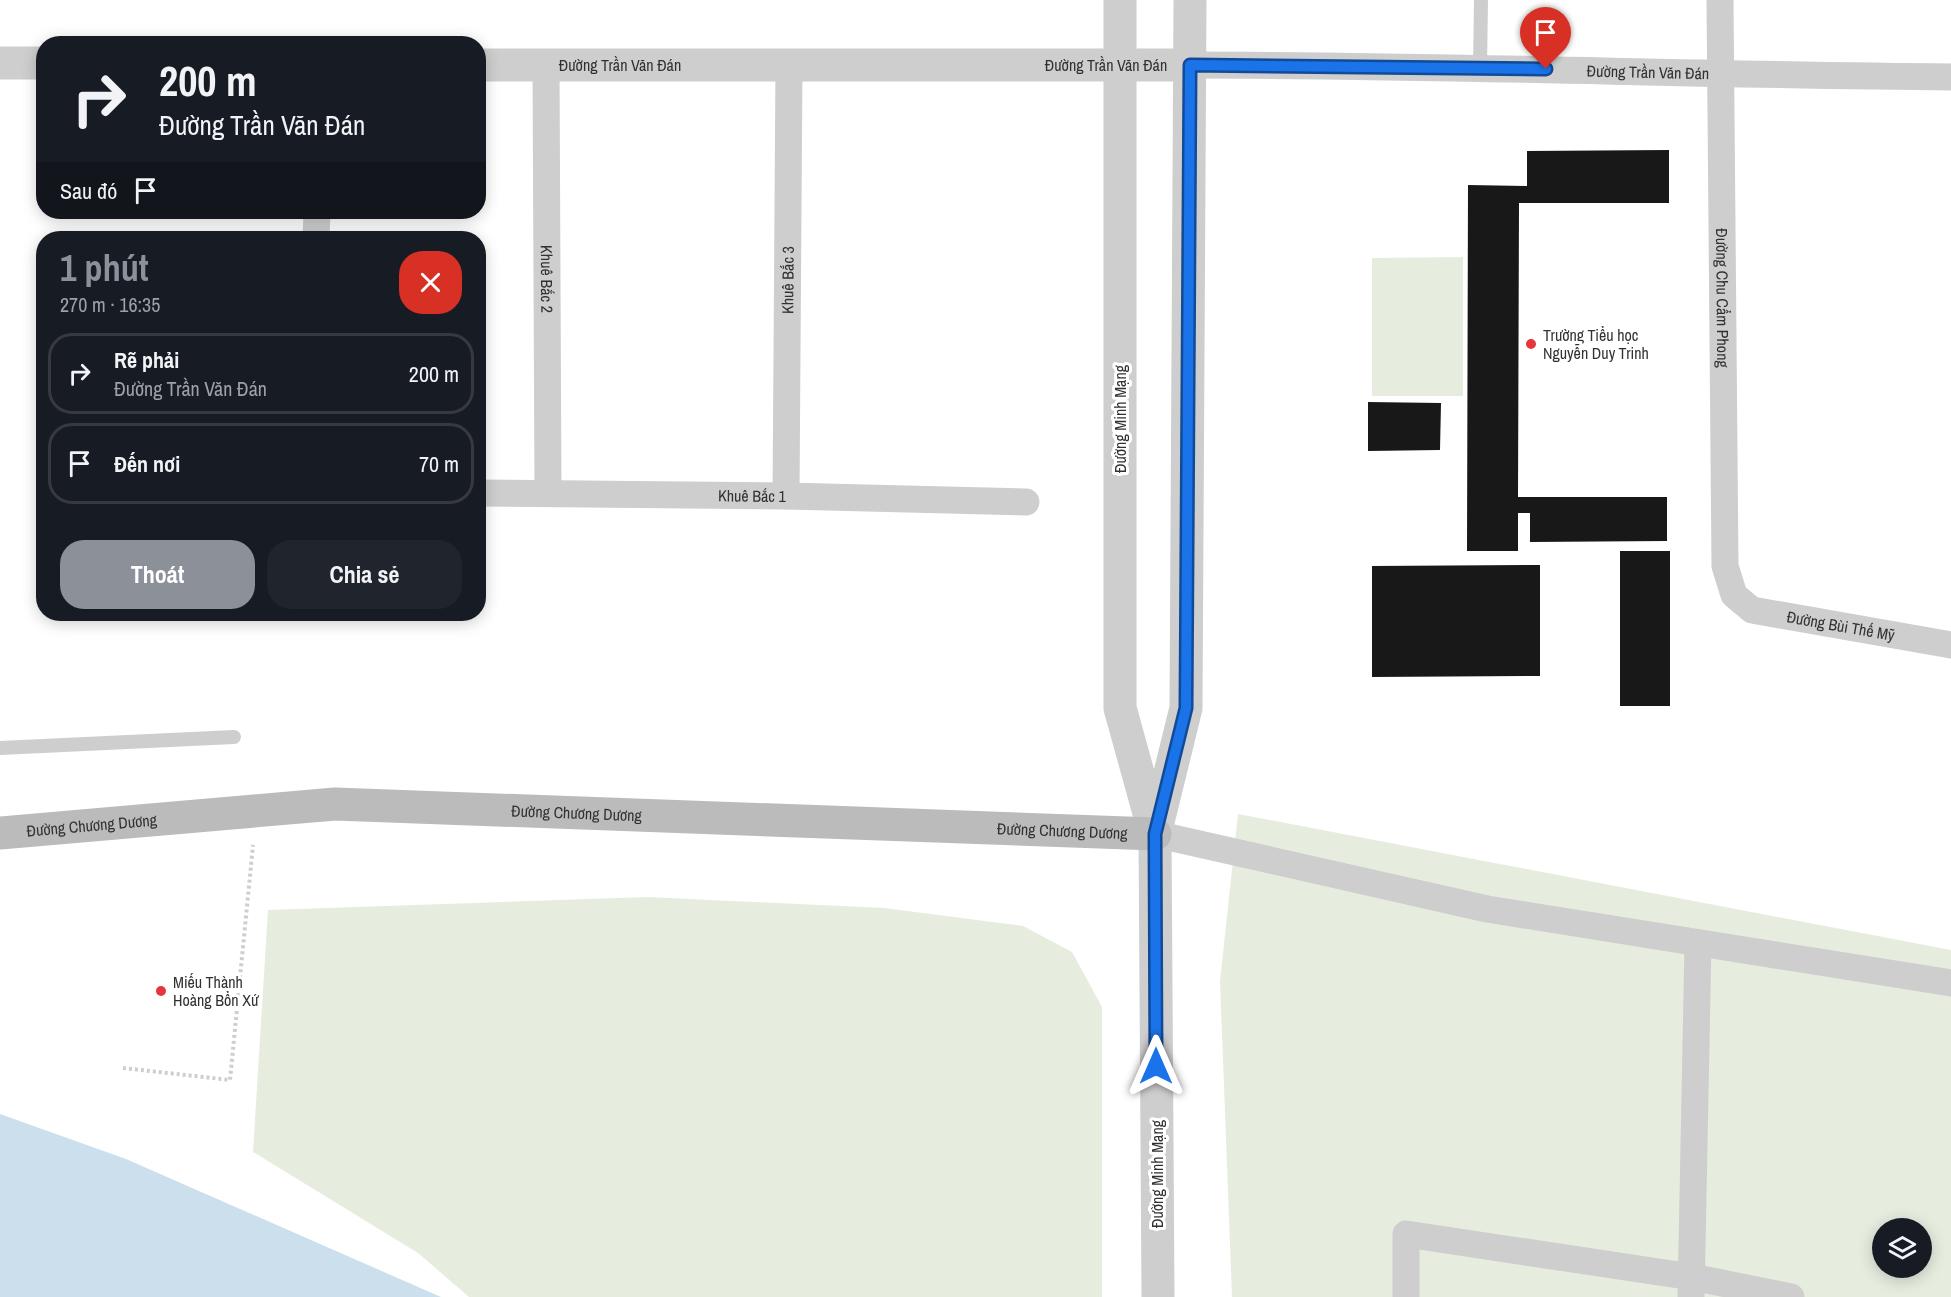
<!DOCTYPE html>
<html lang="vi">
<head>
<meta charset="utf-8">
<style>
  :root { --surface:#171b24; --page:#20242c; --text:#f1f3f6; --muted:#9ea1a6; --line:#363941; --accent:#8c9099 }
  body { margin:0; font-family:"Archivo Narrow",sans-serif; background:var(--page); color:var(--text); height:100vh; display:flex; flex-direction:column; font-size:22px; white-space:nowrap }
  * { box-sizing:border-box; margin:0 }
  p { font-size:20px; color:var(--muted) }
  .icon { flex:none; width:33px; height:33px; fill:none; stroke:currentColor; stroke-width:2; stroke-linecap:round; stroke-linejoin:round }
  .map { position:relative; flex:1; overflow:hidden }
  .panel { position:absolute; left:36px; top:231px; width:450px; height:390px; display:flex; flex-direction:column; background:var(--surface); border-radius:24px; box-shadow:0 3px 15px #0003 }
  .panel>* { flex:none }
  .banner { position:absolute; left:36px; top:36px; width:450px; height:183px; border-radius:24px; box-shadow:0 3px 15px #0003; background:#171b24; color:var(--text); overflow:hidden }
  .fabs { position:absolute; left:1872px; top:1218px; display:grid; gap:12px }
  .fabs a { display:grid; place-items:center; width:60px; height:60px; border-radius:50%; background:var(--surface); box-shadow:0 3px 15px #0003; font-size:30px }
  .pin { position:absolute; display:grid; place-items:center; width:51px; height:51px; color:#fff; margin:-62px -26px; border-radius:50% 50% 50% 0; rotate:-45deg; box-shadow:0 0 6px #0007 }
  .pin .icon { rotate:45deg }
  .me { position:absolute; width:66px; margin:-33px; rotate:0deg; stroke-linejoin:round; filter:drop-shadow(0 0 4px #0008) }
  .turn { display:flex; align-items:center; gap:21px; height:126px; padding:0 24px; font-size:27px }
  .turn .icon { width:78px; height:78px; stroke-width:2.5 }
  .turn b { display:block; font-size:42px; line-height:51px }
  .then { display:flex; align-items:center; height:57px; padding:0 24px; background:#0003; gap:12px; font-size:22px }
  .round { display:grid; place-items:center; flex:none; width:63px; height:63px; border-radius:24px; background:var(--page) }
  .overview { display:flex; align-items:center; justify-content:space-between; height:102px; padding:0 24px }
  h1 { font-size:36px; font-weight:700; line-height:45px; color:var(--accent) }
  .button { display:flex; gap:12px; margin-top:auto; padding:12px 24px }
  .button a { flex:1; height:69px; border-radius:24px; background:var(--accent); color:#fff; font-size:24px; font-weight:700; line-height:69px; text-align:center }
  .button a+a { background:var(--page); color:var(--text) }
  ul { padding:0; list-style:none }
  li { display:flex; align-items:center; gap:18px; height:81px; margin:0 12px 9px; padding:0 12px; border:3px solid var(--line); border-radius:24px }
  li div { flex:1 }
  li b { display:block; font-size:22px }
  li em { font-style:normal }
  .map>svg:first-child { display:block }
  .green { fill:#e6eddf; fill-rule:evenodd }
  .water { fill:#ccdfed }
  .building { fill:#181818 }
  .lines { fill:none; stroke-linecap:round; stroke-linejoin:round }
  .path { stroke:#cecece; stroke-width:4; stroke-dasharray:3 3; stroke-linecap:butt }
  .service { stroke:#cecece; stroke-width:14 }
  .minor { stroke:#cecece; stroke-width:27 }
  .tertiary { stroke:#cecece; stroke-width:33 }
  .secondary { stroke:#bbb; stroke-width:33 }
  .route-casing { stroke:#114b97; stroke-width:15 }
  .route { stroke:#1a73e8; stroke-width:10 }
  .poi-dot { fill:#e4363c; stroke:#fff; stroke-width:2 }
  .labels { text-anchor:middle; stroke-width:6; stroke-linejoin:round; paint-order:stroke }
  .street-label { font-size:16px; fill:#313131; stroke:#fff }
  .poi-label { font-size:16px; fill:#313131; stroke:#fff; text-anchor:start }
</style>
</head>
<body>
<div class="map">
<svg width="1951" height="1297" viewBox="0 0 1951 1297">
  <rect width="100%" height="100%" fill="#fff"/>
  <g class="green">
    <path d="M1463,257V396H1372V258Z"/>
    <path d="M1238,814L1951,950V1297H1232L1220,981ZM1882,1228H1922V1268H1882Z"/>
    <path d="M647,897L884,908L1023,926L1072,952L1102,1007V1297H469L418,1253L253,1152L268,910Z"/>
  </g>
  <path class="water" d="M0,1114L126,1159L441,1297H0Z"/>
  <g class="building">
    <path d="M1669,150V203H1519L1518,497H1667V541L1530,542V513H1518V551H1467L1468,185L1527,186V151Z"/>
    <path d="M1368,402L1441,403L1440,450L1368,451Z"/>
    <rect x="1620" y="551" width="50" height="155"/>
    <path d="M1540,565V676L1372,677V566Z"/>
  </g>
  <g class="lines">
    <path class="path" d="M123,1068L230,1080L253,845"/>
    <g class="service">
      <path d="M1480,67L1481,0"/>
      <path d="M0,748L234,737"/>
    </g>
    <g class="minor">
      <path id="s1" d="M1720,0L1725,566L1734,595L1752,610L1951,645"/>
      <path id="s2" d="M1190,65C1444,65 1697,75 1951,77"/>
      <path id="s3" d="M546,66L548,493"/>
      <path d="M316,238L317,212"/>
      <path id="s4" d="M478,493L786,496L1026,502"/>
      <path id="s5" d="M786,496L789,65"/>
      <path d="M1155,834L1487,909L1951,983"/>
      <path d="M1406,1297V1234L1692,1277L1791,1297"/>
      <path d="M1691,1297L1698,943"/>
    </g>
    <g class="tertiary">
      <path d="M1120,0V708L1154,831"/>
      <path d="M0,63H44"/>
      <path id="s6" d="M478,65H1190"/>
      <path d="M1158,1297L1155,834L1186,708L1190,0"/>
    </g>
    <path class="secondary" id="s7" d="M0,833L335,804L1155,834"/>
  </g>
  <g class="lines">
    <g class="route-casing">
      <path id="route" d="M1156,1066L1155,834L1186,708L1190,65L1546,69"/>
    </g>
    <use href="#route" class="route"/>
  </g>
  <g class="poi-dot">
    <circle cx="1531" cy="344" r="6"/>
    <circle cx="161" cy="991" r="6"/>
  </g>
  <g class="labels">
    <g class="street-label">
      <text dy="6" stroke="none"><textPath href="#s6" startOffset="628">Đường Trần Văn Đán</textPath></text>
      <text dy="6" stroke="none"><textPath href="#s6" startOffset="142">Đường Trần Văn Đán</textPath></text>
      <text dy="6" stroke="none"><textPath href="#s2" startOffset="458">Đường Trần Văn Đán</textPath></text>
      <text dy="6" stroke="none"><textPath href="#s3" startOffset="213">Khuê Bắc 2</textPath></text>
      <text dy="6" stroke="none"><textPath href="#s5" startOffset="216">Khuê Bắc 3</textPath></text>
      <text dy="6" stroke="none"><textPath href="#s1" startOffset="298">Đường Chu Cẩm Phong</textPath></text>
      <text transform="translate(1120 419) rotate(-90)" y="6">Đường Minh Mạng</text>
      <text dy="6" stroke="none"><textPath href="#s4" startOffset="274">Khuê Bắc 1</textPath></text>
      <text dy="6" stroke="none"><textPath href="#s1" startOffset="710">Đường Bùi Thế Mỹ</textPath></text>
      <text dy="6" stroke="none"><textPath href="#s7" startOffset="578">Đường Chương Dương</textPath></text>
      <text dy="6" stroke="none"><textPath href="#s7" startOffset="92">Đường Chương Dương</textPath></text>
      <text dy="6" stroke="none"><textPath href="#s7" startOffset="1064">Đường Chương Dương</textPath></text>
      <text transform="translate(1157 1174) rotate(-90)" y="6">Đường Minh Mạng</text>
    </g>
    <g class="poi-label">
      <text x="1543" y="341">Trường Tiểu học<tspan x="1543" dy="18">Nguyễn Duy Trinh</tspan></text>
      <text x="173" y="988">Miếu Thành<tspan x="173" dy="18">Hoàng Bổn Xứ</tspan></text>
    </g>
  </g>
</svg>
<div class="fabs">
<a><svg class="icon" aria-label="layers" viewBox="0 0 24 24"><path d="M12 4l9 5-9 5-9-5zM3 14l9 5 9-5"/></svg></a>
</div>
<div class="pin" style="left:1546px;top:69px;background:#d93025"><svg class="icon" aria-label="arrive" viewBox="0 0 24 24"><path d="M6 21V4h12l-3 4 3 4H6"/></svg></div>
<svg class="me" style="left:1156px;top:1066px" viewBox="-20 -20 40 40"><path d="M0-17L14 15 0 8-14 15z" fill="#1a73e8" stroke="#fff" stroke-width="4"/></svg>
<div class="banner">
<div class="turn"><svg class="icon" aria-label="right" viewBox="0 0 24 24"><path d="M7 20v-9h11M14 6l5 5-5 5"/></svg><div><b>200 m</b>Đường Trần Văn Đán</div></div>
<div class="then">Sau đó<svg class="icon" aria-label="arrive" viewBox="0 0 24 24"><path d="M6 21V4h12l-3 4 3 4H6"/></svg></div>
</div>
<section class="panel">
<div class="overview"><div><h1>1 phút</h1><p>270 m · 16:35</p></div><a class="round" style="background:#d93025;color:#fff"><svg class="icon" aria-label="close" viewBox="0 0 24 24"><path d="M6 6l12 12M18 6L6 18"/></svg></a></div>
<ul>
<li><svg class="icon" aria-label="right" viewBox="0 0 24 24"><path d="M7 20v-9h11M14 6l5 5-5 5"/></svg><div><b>Rẽ phải</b><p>Đường Trần Văn Đán</p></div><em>200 m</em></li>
<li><svg class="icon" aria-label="arrive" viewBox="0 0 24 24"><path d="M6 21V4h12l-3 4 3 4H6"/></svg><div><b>Đến nơi</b></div><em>70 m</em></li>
</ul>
<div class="button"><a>Thoát</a><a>Chia sẻ</a></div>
</section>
</div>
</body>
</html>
